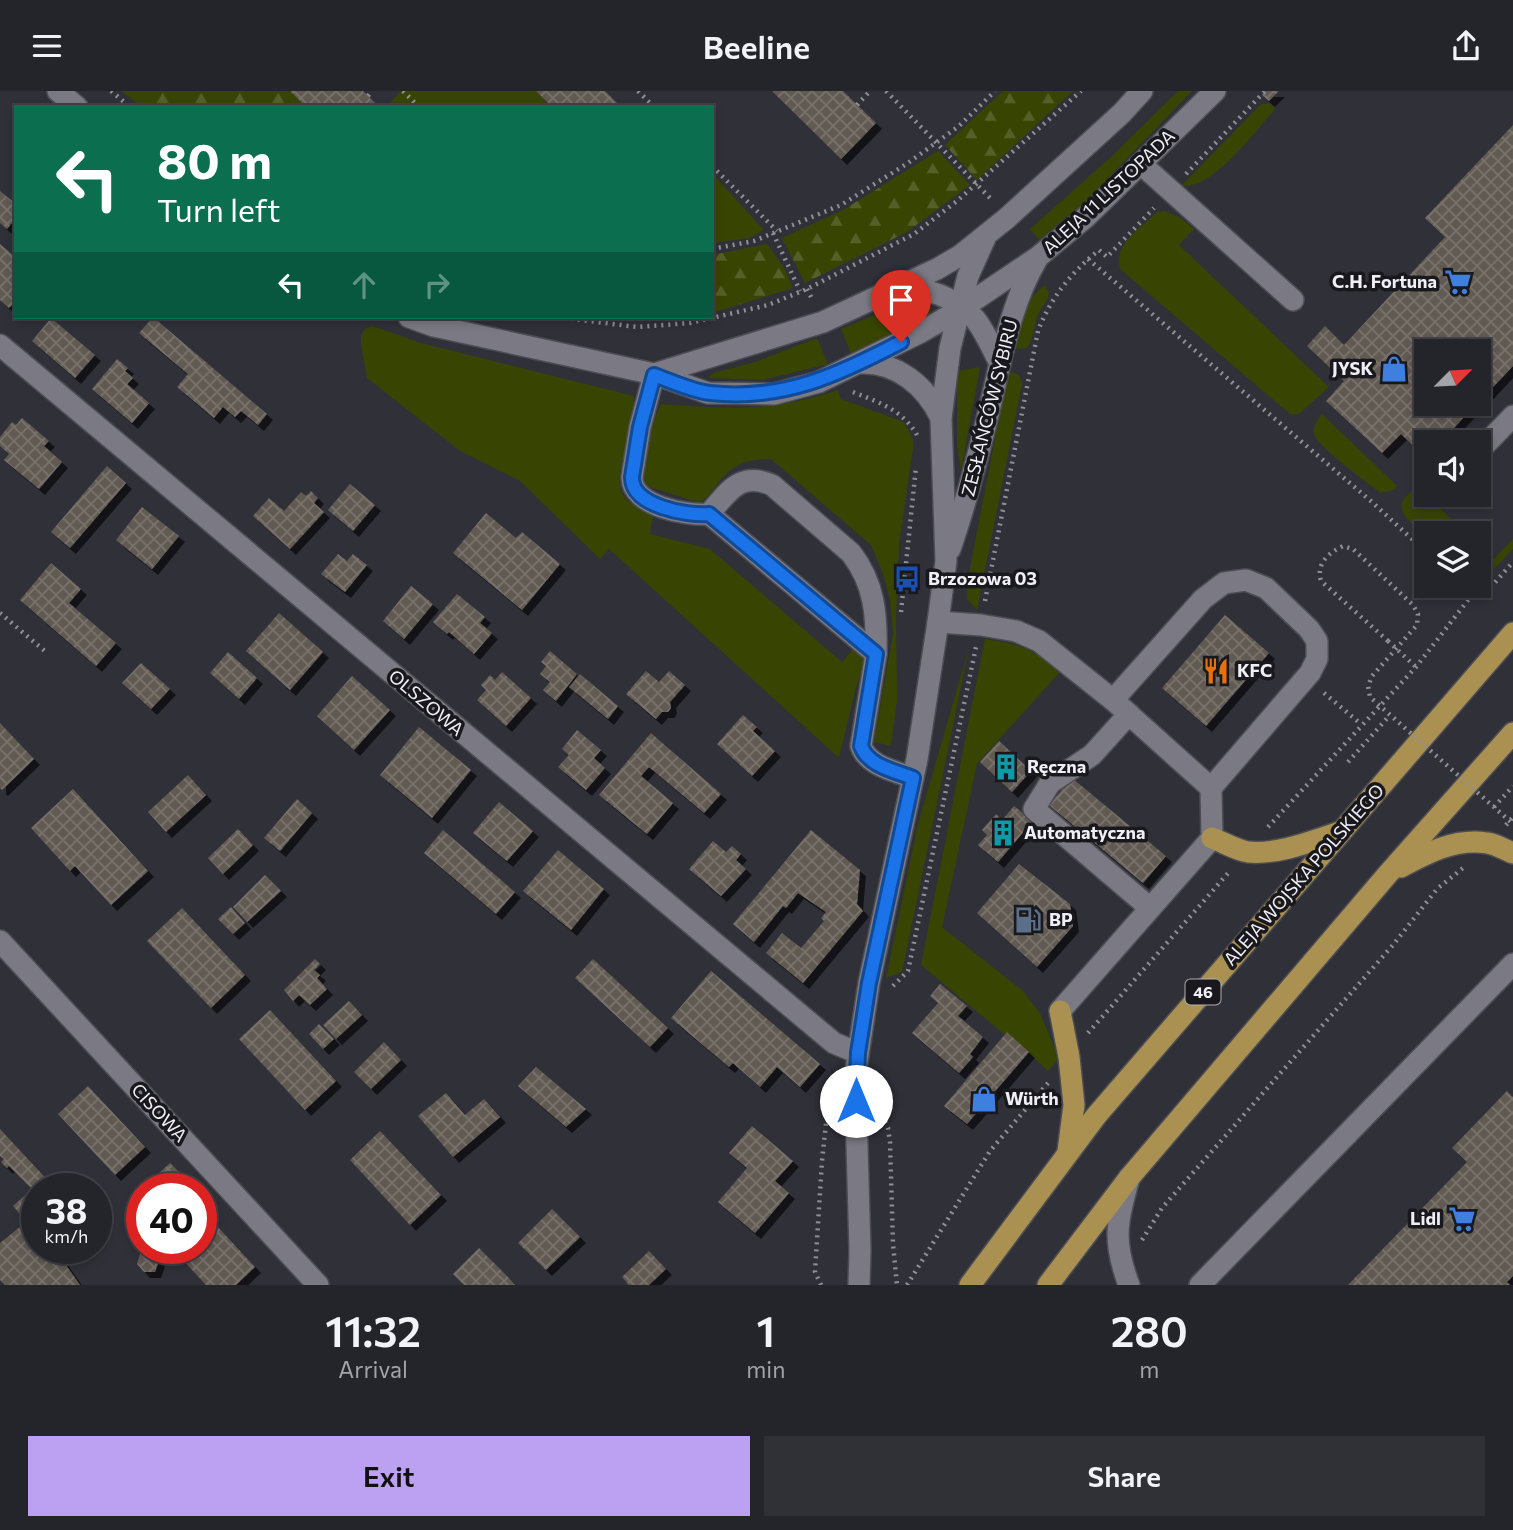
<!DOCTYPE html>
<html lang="en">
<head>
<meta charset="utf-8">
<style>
  :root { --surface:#24242b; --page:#303037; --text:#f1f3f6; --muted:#a3a4a9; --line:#414147; --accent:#bca0f2 }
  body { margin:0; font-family:Commissioner,sans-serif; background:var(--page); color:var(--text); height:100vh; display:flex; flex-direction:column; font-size:26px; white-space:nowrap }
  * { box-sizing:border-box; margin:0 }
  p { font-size:23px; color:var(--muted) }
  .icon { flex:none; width:38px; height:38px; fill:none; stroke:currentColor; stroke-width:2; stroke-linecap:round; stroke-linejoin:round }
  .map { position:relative; height:1194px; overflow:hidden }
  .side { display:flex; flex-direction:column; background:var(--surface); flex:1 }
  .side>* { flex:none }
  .hud { position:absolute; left:14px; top:14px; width:700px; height:214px; border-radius:0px; box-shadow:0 4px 10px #0003,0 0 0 2px var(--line); background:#0b6e4f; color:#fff; overflow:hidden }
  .needle { width:46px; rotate:66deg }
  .buttons { position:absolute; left:1414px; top:248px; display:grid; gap:14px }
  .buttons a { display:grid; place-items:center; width:77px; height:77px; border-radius:0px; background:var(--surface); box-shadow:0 4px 10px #0003,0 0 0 2px var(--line); font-size:35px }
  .speed { position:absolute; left:21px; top:1082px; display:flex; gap:14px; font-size:35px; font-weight:700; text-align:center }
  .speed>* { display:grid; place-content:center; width:91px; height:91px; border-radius:50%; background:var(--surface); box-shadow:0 4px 10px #0003,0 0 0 2px var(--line); line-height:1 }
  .speed small { font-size:18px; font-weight:400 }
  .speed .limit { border:10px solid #d22; background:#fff; color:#111 }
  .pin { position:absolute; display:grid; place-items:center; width:60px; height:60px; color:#fff; margin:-72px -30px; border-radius:50% 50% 50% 0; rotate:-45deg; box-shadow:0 0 7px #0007 }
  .pin .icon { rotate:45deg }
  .me { position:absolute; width:77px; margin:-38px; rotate:0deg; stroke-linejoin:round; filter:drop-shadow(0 0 5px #0008) }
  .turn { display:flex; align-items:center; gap:24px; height:147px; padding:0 28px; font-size:32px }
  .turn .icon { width:91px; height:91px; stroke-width:2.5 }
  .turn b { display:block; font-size:49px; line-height:60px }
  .lanes { display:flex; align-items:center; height:66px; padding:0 28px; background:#0003; justify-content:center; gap:35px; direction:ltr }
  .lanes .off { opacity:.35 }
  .eta { display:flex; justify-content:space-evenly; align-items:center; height:119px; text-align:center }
  .eta b { font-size:42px; font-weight:600; line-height:49px }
  .action { display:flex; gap:14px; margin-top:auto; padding:14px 28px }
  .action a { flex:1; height:80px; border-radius:0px; background:var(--accent); color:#111; font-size:28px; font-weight:600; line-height:80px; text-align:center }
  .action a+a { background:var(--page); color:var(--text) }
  header { display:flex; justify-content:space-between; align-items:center; height:91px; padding:0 28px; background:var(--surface); font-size:32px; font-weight:600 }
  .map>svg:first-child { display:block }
  .green { fill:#384402 }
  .forest { fill:url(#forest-firs) }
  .building { fill:url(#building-cross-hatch); filter:url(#shadow) }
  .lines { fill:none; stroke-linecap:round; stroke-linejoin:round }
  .minor-casing { stroke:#4c4c53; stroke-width:24 }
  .major-casing { stroke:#4c4c53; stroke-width:24 }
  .path { stroke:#8f8f97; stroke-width:4.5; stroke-dasharray:2 5; stroke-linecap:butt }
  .minor { stroke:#7b7a84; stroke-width:21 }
  .major { stroke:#aa9051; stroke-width:21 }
  .path-bridge { stroke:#8f8f97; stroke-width:4.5; stroke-dasharray:2 5; stroke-linecap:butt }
  .route-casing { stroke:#114b97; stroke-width:18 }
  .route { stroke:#1a73e8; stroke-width:12 }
  .labels { text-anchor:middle; stroke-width:7; stroke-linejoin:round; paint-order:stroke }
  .shield { fill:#19181c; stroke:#afaeb4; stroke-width:2 }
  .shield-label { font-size:16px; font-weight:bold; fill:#efeff5 }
  .street-label { font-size:18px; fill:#efeff5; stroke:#19181c }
  .poi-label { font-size:18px; font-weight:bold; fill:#efeff5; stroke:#19181c; text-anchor:start }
</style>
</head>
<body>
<header><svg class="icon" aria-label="menu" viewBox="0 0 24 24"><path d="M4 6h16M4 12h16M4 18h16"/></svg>Beeline<svg class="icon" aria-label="share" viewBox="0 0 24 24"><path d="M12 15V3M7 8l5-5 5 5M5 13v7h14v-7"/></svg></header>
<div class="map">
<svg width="1513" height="1194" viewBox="0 0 1513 1194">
  <defs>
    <pattern id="forest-firs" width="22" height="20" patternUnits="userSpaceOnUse" patternTransform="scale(1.75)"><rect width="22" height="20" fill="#384402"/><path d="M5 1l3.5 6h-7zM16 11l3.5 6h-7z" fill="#555f28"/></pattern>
    <pattern id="building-cross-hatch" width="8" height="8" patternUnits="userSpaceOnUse" patternTransform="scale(1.75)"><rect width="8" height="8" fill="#615a52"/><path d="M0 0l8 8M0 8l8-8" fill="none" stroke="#78726c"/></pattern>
    <filter id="shadow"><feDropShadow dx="6" dy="6" stdDeviation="0" flood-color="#0009"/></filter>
  </defs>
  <rect width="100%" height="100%" fill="#303039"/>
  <g class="green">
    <path d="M401,0H536L552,16H386Z"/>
    <path d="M1178,0H1192L1085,111L1039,149L1030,138L1112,65Z"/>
    <path d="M1261,13H1271L1275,18C1257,38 1211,101 1182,94Z"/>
    <path d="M712,82L764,139L750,147L712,152Z"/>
    <path d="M1165,120L1181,127L1194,138L1179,154L1329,296L1299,323H1290L1121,179C1110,156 1142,136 1157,121Z"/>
    <path d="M1045,194L1049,202L1048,207L1037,225L1031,251L1027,257L1013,258C1019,234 1024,209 1045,194Z"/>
    <path d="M927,213L930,214L932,222L851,263L841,238L899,214Z"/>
    <path d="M373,235L421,252L634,305C633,320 631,334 628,349C619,385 607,409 653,422L650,443L710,458L842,571L853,558L859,557L865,562V572L856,596L839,667L609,458L600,468L520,390L460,360L367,287L361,253V245L365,237Z"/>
    <path d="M817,247L828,273L763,289L708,287L713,282L755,271Z"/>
    <path d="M980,276L961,380L957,354V280Z"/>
    <path d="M1008,281C1017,281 1020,284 1022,293L977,519L967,508V492Z"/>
    <path d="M838,299L841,308L904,331L914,351L899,453L896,525L897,609L891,655L874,651L893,543L890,508L882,480L871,454L771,368C744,369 733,373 716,395C711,401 707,407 700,412L644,394C641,368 650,336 661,313C730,318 772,321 838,299Z"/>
    <path d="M1322,323L1397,395L1394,399L1381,402C1367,392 1318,356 1314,343C1312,335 1318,329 1322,323Z"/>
    <path d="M1417,395L1467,443C1455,443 1440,445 1428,443C1423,442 1418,437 1414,434C1394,417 1400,410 1417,395Z"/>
    <path d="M1513,448V458L1488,484L1479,485V453L1494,468Z"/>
    <path d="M985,548C1018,553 1035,557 1059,582L977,673L942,836L1023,900L1040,922L1059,967L1048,980L1007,942L1005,944L921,874Z"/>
    <path d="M969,557L902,881L886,887L918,733Z"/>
  </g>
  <g class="forest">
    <path d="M122,0H290L306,16H141Z"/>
    <path d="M1003,0H1073L977,89L945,54Z"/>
    <path d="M938,60L970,94L907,141L805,192L782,147L843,119Z"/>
    <path d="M767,153L784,177L793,197L712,222V164Z"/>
  </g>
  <g class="building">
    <path d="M290,0H363L379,16H306Z"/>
    <path d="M536,0H605L619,14L552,16Z"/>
    <path d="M772,0H843L876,32L841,68Z"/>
    <path d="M1265,0H1279L1269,10L1262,4Z"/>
    <path d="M1513,34V275L1479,311V261H1426V313H1476L1440,352H1426V367L1401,343L1382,362L1326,310L1344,290L1307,255L1325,235L1344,254L1445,146L1425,127Z"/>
    <path d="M0,100L16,113V127L7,138L0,132Z"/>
    <path d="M0,153L16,167V210L9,217L0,209Z"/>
    <path d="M153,226L267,323L258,334L241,320L235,326L223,316L214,327L177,296L188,283L139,242Z"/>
    <path d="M51,227L95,264L75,287L32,250Z"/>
    <path d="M117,268L128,277L125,280L133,287L127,293L149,312L132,332L92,298Z"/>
    <path d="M22,327L49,350L44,355L62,371L39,398L4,369L9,363L0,355V346L12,331L16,334Z"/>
    <path d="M107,375L126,392L70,457L51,441Z"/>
    <path d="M350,393L375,414L353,440L328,419Z"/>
    <path d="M311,400L318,407L314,412L324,421L290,458L253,425L269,407L284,420L301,401L306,405Z"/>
    <path d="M142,416L179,445L152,478L116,449Z"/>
    <path d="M486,422L516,447L522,441L560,473L522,519L453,462Z"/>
    <path d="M338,463L347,470L353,463L367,474L345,501L321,483Z"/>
    <path d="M51,472L81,498L69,512L116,552L96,575L20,509Z"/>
    <path d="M411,495L433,513L404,548L383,530Z"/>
    <path d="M457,503L485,526L480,532L492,542L474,563L449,541L447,543L433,531Z"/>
    <path d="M279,522L323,561L290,599L246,560Z"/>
    <path d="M1225,524L1269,562L1206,635L1162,597Z"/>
    <path d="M550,560L577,583L556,610L543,599L550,591L540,583L546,575L541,571Z"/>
    <path d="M228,561L257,587L239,608L210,582Z"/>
    <path d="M141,572L170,598L151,618L122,592Z"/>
    <path d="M646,580L659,591L669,580L685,594L670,611L671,617L668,621H662L656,628L626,603Z"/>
    <path d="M502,581L531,607L506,635L477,609L486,599L481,594L490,584L495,589Z"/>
    <path d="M580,583L618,615L608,628L569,596Z"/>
    <path d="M352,585L390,619L354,659L317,625Z"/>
    <path d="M743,624L757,636L753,640L775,660L752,685L717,653Z"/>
    <path d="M0,632L34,668L2,699L0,697Z"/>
    <path d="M419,636L471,679L432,727L380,684Z"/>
    <path d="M577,639L601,659L594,667L605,677L586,699L558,676L569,664L562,658Z"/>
    <path d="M651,642L721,703L704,722L649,676L641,685L673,712L647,743L599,704Z"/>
    <path d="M999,650L1031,680L1012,701L980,671Z"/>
    <path d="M188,684L206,704L166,741L148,721Z"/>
    <path d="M1072,687L1166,765L1143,792L1049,714Z"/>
    <path d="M73,698L148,780L111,814L75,775L70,780L31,737Z"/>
    <path d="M297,708L312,722L280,760L264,747Z"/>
    <path d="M499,711L533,740L507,770L473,742Z"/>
    <path d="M1014,715L1033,730L998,771L978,754L987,744L982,739L996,723L1002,729Z"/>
    <path d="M238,738L253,754L223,783L208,767Z"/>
    <path d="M443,739L515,801L496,823L424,762Z"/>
    <path d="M811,739L860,779L857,813L863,820L803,892L766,862L782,842L801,857L824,830L821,827L826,821L798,802L786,817L783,815L754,851L733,833Z"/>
    <path d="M713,750L726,761L732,755L741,763L736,769L746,778L721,805L689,778Z"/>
    <path d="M558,759L604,798L571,839L523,800Z"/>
    <path d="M1019,773L1070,813L1073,835L1037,876L977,822Z"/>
    <path d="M265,784L281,800L247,831L233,816Z"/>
    <path d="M231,816L245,832L233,843L218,828Z"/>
    <path d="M182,817L245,884L211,917L147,850Z"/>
    <path d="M315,868L320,873L314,879L320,884L317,887L327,898L310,914L299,904L293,910L284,899Z"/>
    <path d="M593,868L668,937L650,956L575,887Z"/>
    <path d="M711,880L820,973L800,996L777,976L760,996L733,972L729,976L671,927Z"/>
    <path d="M940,893L967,915L958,925L983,946L970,963L973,966L959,982L912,942L938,912L930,905Z"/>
    <path d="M349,910L362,924L336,948L323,934Z"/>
    <path d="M270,919L336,990L305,1019L239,948Z"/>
    <path d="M319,933L334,948L323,958L309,943Z"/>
    <path d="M1007,941L1029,961L967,1033L944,1015Z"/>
    <path d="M384,951L401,969L371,998L354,981Z"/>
    <path d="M536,976L586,1018L566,1036L518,995Z"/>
    <path d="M88,995L145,1056L115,1084L58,1023Z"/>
    <path d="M1507,1000L1513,1006V1185L1507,1191L1510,1194H1348L1467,1071L1452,1057Z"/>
    <path d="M446,1002L465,1024L484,1008L500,1026L453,1066L418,1025Z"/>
    <path d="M752,1035L793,1070L775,1090L789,1102L755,1142L718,1111L747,1077L729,1062Z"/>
    <path d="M0,1038L55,1097H37V1116L24,1128L13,1115L32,1098L9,1075L7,1077L1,1071L4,1068L0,1065Z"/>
    <path d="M380,1040L441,1104L410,1134L350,1069Z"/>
    <path d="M170,1072L189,1091L182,1097H170L157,1084Z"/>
    <path d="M552,1118L580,1146L546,1179L518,1152Z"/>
    <path d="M31,1127L37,1134V1157H54L80,1194H5L0,1189V1152Z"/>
    <path d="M217,1135L255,1176L236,1194H206L182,1168L193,1157H201V1149Z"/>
    <path d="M479,1157L508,1186L515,1194H464L453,1183Z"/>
    <path d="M649,1160L666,1178L649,1194H629L622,1186Z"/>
    <path d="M151,1161L159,1170L155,1181H144L137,1173L140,1163Z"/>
  </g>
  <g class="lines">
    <g class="minor-casing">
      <g id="minor">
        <path d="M58,0L77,16"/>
        <path d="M1141,73L1293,209"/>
        <path d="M900,199C928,195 955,207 975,228C985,240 992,258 1000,272"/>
        <path d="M409,226L434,235L654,283L708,302L774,303L819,291L921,241L961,218L1038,166L1086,126L1215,0"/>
        <path d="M0,254L834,952L858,962"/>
        <path d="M861,272C897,271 926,295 941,327"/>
        <path d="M654,283L823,231L937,178L961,164L1007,127L1122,22L1142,0"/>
        <path d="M654,283L640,336L632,386C631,415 687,425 709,423L876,563L861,655C868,675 895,680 913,687"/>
        <path d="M1479,360L1513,325"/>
        <path d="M709,423C728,401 740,380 772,394L851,462C875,493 877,525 876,563"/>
        <path d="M950,458C967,409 980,358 992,307C1003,260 1012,210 1037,168"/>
        <path d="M938,531L981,534L1016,540L1039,550L1113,609L1211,697L1212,747L1060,920"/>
        <path d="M1113,609L1203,508L1224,492L1246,489L1266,497L1309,538L1317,550V568L1310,582L1211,697"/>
        <path d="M1129,623L1092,664L1050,692L1034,718L1150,817"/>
        <path d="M0,850L318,1194"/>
        <path d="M1129,1087C1117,1132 1112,1149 1129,1194"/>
        <path d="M859,1194L860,1160L855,984L869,892L917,668L938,531L946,470L941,327L950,257L968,185L986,145"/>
        <path d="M1200,1194L1513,873"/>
      </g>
    </g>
    <g class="major-casing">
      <g id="major">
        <path d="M1212,747C1223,751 1236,759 1248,761C1278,764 1312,750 1340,741"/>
        <path d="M1401,776C1427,762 1455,747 1487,752C1496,753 1505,759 1513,762"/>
        <path d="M1060,920L1069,966L1074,1014L1068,1060"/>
        <path d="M970,1194L1096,1025L1513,542"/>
        <path d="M1048,1194L1129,1087L1387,784L1513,642"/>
      </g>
    </g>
    <g class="path">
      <path d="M111,0L130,16"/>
      <path d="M403,0L419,16"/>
      <path d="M638,0L654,16"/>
      <path d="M886,0L991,108"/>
      <path d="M368,5L372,0"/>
      <path d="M857,14L870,0"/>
      <path d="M712,75L777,140"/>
      <path d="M1186,83L1265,0"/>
      <path d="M773,142L800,200"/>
      <path d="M712,158L754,150L841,114L908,72L959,35L995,0"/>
      <path d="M1088,168L1372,411L1426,461"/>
      <path d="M807,198L813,210"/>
      <path d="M557,226L637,236L690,232L768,214L807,198L914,143L957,110L1081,0"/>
      <path d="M853,301C878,311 903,319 917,344"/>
      <path d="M1463,495L1472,504"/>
      <path d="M985,510L1038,240C1051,206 1071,182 1099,159L1107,166L1154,117"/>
      <path d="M901,521L916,376"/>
      <path d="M0,522L47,562"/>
      <path d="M1388,550L1416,576"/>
      <path d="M1324,602L1361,633"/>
      <path d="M1348,671L1390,624"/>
      <path d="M1494,716L1513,695"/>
      <path d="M1506,734L1513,726"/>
      <path d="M1268,736L1416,576L1472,504L1492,495L1513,471"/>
      <path d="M893,895L908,880L976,556"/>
      <path d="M1088,942L1230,780"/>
      <path d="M882,1024L888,1037L890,1051L893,1153L897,1194"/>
      <path d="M1142,1149L1162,1117L1393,854L1437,798L1463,777"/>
      <path d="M821,1194L815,1181L822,1070L829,1004"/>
      <path d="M907,1194L990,1060L1048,992"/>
    </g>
    <use href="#minor" class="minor"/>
    <use href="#major" class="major"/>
    <path class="path-bridge" d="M1388,550L1321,490C1316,473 1328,462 1343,455L1353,458L1413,514L1418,523L1417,534L1372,585L1368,595L1370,606L1513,733"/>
  </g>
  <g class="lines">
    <g class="route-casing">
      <path id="route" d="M856,1010L858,962L869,892L913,687C895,680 868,675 861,655L876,563L709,423C687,425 631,415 632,386L640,336L654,284C671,290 692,300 710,302C783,310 838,284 901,251"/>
    </g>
    <use href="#route" class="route"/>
  </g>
  <defs>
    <g id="supermarket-bare" transform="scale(2.1)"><path d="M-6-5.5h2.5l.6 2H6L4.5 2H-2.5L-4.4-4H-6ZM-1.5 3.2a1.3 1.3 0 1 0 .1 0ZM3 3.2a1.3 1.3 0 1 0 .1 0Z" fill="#3f7fe0" stroke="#19181c" stroke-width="2.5" paint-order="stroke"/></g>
    <g id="shop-bare" transform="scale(2.1)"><path d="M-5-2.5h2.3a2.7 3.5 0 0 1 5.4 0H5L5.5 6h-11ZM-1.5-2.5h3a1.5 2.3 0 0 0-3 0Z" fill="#3f7fe0" stroke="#19181c" stroke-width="2.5" paint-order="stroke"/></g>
    <g id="bus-bare" transform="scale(2.1)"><path d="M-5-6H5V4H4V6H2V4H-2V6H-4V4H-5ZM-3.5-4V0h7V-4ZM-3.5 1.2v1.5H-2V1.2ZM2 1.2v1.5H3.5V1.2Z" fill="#1a4fb4" stroke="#19181c" stroke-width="2.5" paint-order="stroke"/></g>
    <g id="restaurant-bare" transform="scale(2.1)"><path d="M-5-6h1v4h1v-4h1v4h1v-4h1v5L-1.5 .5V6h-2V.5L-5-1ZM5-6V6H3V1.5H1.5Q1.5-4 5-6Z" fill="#e8710a" stroke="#19181c" stroke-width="2.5" paint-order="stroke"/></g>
    <g id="building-bare" transform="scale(2.1)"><path d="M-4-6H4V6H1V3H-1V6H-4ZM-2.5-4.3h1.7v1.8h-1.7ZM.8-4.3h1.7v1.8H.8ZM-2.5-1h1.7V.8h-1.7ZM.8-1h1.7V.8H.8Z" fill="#0f9aa8" stroke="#19181c" stroke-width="2.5" paint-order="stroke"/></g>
    <g id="fuel-bare" transform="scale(2.1)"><path d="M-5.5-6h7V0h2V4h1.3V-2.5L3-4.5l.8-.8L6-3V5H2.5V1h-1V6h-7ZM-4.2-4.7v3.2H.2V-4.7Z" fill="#5c6f8a" stroke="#19181c" stroke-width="2.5" paint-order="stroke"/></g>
  </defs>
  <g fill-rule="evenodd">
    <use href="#supermarket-bare" x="1458" y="191"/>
    <use href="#shop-bare" x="1394" y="278"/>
    <use href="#bus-bare" x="907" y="488"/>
    <use href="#restaurant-bare" x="1216" y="580"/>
    <use href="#building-bare" x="1006" y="676"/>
    <use href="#building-bare" x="1003" y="742"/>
    <use href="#fuel-bare" x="1028" y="829"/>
    <use href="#shop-bare" x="984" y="1008"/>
    <use href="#supermarket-bare" x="1462" y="1128"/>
  </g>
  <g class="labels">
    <rect class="shield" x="1185.5" y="888.5" width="35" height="25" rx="5"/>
    <g class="shield-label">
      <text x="1203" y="907">46</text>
    </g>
    <g class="street-label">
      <text transform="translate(1109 101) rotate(-43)" y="6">ALEJA 11 LISTOPADA</text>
      <text transform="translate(990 317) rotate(-76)" y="6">ZESŁAŃCÓW SYBIRU</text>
      <text transform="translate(426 612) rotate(40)" y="6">OLSZOWA</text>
      <text transform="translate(1304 784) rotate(-49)" y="6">ALEJA WOJSKA POLSKIEGO</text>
      <text transform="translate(159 1022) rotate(47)" y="6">CISOWA</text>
    </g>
    <g class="poi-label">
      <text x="1437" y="197" text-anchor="end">C.H. Fortuna</text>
      <text x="1373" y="284" text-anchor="end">JYSK</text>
      <text x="928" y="494">Brzozowa 03</text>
      <text x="1237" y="586">KFC</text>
      <text x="1027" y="682">Ręczna</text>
      <text x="1024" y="748">Automatyczna</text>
      <text x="1049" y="835">BP</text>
      <text x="1005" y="1014">Würth</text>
      <text x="1441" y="1134" text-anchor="end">Lidl</text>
    </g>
  </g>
</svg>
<div class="buttons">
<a><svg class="needle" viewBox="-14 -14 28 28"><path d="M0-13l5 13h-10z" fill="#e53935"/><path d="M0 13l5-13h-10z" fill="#a3a4a9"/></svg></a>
<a><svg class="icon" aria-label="sound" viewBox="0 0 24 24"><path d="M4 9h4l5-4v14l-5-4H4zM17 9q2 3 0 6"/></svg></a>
<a><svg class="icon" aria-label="layers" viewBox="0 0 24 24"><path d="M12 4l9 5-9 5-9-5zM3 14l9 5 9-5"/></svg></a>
</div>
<div class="speed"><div>38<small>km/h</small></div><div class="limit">40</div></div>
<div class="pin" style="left:901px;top:251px;background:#d93025"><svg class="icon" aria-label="arrive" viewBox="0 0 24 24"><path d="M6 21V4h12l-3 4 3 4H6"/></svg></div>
<svg class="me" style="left:856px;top:1010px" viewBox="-20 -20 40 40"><circle r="19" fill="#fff"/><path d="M0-13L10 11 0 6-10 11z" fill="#1a73e8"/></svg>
<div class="hud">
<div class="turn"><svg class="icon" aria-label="left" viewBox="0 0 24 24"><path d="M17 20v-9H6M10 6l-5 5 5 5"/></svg><div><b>80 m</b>Turn left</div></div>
<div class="lanes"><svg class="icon" aria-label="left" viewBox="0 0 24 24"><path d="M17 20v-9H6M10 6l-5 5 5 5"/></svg><svg class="icon off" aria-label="ahead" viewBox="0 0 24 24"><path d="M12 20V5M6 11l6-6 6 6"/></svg><svg class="icon off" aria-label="right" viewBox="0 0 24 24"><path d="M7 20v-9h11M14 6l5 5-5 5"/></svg></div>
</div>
</div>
<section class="side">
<div class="eta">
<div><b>11:32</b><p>Arrival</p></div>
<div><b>1</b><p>min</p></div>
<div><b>280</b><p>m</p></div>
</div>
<div class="action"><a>Exit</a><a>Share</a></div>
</section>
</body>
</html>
